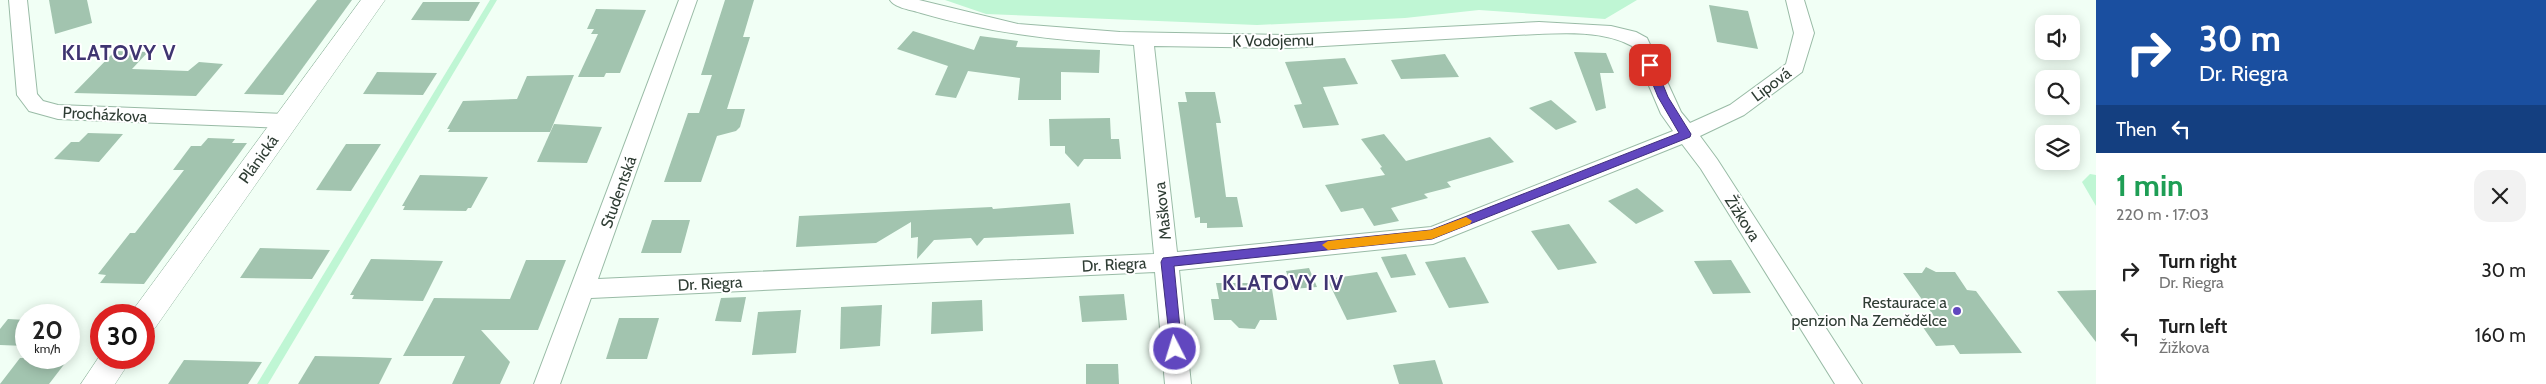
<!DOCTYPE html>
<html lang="en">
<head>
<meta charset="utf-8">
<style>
  :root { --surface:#fff; --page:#f2f2f2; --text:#222; --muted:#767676 }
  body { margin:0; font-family:Cabin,sans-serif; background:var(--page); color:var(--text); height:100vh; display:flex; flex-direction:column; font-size:19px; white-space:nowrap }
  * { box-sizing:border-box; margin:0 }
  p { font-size:16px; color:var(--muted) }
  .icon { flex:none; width:28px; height:28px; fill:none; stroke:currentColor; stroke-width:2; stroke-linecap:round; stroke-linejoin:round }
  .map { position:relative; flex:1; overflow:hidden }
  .drawer { display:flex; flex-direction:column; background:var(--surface); width:450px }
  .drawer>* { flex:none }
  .guide { background:#1a4fa0; color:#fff; overflow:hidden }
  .fabs { position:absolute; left:2035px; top:15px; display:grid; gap:10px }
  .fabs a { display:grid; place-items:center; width:45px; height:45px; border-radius:10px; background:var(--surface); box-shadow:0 2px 12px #0003; font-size:25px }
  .speed { position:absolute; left:15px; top:304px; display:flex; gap:10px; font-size:25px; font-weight:700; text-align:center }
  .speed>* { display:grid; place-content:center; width:65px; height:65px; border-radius:50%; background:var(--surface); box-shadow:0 2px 12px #0003; line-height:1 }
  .speed small { font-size:12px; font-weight:400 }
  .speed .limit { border:8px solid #d22; background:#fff; color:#111 }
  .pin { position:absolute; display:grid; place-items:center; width:42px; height:42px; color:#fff; margin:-21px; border-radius:10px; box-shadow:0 2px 8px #0006 }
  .me { position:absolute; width:55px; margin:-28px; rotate:355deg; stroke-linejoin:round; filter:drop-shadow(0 0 4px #0008) }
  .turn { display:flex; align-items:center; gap:18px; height:105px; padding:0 20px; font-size:22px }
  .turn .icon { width:65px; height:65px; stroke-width:2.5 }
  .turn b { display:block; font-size:35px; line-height:42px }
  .then { display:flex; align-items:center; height:48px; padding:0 20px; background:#0003; gap:10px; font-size:19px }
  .round { display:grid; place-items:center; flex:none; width:52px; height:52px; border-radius:15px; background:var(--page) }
  .overview { display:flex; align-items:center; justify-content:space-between; height:85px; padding:0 20px }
  h1 { font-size:30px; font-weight:700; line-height:38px; color:#1e9e55 }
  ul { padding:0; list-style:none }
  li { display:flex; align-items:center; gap:15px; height:65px; padding:0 20px }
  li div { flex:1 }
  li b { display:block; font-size:19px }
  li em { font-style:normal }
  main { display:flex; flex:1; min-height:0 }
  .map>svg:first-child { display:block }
  .green { fill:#bff6d4 }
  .building { fill:#a2c4af }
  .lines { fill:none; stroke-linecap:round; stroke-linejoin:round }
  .minor-casing { stroke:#99bba6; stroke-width:2 }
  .secondary-casing { stroke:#99bba6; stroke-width:1 }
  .minor { fill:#fff; fill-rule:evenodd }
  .secondary { fill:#fff; fill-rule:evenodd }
  .route { fill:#6147bf; stroke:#3f2e7c }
  .slow { fill:#f59e0b }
  .poi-dot { fill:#6147bf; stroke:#fff; stroke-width:2 }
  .labels { text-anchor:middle; stroke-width:4; stroke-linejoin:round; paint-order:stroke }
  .street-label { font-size:16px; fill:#2f3d34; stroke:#fff }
  .poi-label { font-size:16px; fill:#2f3d34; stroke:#fff; text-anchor:end }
  .district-label { font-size:21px; font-weight:bold; letter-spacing:1px; fill:#3f3571; stroke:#fff }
</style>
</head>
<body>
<main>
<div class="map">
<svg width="2096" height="384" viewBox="0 0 2096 384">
  <rect width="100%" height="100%" fill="#f1fff5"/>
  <g class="green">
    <path d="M490,0H497L268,384H257Z"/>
    <path d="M945,0H1637L1605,19L1479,10L1405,18L1257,25L986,14Z"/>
    <path d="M2090,174L2096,175V206L2082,182Z"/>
  </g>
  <g class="building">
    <path d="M49,0H87L92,23L55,34Z"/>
    <path d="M317,0H352L283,95L244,94Z"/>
    <path d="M725,0H754L743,37H750L727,109H745L740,127L736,131L717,136L701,182H664L688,113H699L712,75H701Z"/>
    <path d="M423,2H480L469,21L411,20Z"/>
    <path d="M1709,5L1748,11L1758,49L1717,42Z"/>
    <path d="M596,9L646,10L620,73H606L604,77H578L598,34H591L594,29H587Z"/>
    <path d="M913,31L974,50L980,36L1018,41L1016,47L1100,50L1099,73L1061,72V100H1018L1020,78L968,71L956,98L935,95L948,66L897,49Z"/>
    <path d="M115,51L148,52L132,69L188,71L199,62L223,64L196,96L74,93Z"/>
    <path d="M1574,52L1606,53L1614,73H1600L1606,108L1596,111Z"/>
    <path d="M1445,54L1459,77L1401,79L1391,60Z"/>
    <path d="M1345,58L1358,84L1323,87L1339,125L1303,128L1294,105L1302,104L1285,62Z"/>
    <path d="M377,72L437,73L423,95L363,94Z"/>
    <path d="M574,75L550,132H448L450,129H447L463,101L517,99L527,76Z"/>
    <path d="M1185,92H1215L1221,123H1216L1226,197H1237L1243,227L1207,228V223H1200V217L1195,218L1178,102H1187Z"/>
    <path d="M1551,100L1577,122L1556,130L1529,108Z"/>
    <path d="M1110,118L1111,139H1119L1121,159H1084L1078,167L1065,153V146H1050L1049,119Z"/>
    <path d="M554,124L602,127L587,163L537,162Z"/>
    <path d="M88,133L123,134L99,162L54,159L71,142H79Z"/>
    <path d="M1384,134L1406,161L1490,137L1514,162L1447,182L1451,187L1424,194L1428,198L1391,208L1399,221L1374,226L1363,208L1341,212L1325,185L1385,175L1380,168L1382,167L1361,139Z"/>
    <path d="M208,138L235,139L232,143H247L144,284L100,283L106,275L98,274L130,233H135L184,170H173L191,146H201Z"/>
    <path d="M346,144H381L351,191L316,190Z"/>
    <path d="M420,175L459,176L488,177L471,208H468L466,211L403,210L405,206H402Z"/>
    <path d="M1637,188L1664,211L1636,224L1608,201Z"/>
    <path d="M1070,203L1074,234L984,238L977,246L971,238L934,240L917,259L918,237L911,238V222L876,243L796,247L799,216L992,207L993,209Z"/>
    <path d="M652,220H690L681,253H641Z"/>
    <path d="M1569,224L1597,263L1558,270L1531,231Z"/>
    <path d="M260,248L330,250L312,279L240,278Z"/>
    <path d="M1406,254L1416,275L1391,278L1381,257Z"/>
    <path d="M1465,257L1489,303L1449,308L1425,262Z"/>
    <path d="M371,259L411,260L443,261L423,301L352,299L354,295H350Z"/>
    <path d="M526,260H566L538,330H481L510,362L500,384H452L465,356H403L434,298L510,299Z"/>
    <path d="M1731,260L1751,293L1713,294L1694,261Z"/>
    <path d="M1926,267L1936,272H1955L1967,290L1976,291L2022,353L1960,354L1954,345L1936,346L1918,320L1936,319L1903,273H1922Z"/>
    <path d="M1309,268L1317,287L1292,289L1286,271Z"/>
    <path d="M1377,272L1397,312L1347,320L1327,279Z"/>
    <path d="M1216,283H1248L1254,289H1272L1277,320H1260L1255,329L1239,328L1231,320H1214L1211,299H1219Z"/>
    <path d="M2096,290V342L2057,291Z"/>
    <path d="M1124,294L1127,320L1082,322L1079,296Z"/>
    <path d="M746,297L741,322L715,321L721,298Z"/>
    <path d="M982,300L983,331L931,334L932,302Z"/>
    <path d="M882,305L880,346L840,349L841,307Z"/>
    <path d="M801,310L796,353L752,355L758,312Z"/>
    <path d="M619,318H659L647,359H606Z"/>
    <path d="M8,319L26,320V346L0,345V329Z"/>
    <path d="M315,356L360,357L392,358L379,384H298Z"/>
    <path d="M20,358H69L49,384H0Z"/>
    <path d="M184,360L262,362L248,384H168Z"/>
    <path d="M1435,360L1443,384H1399L1393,365Z"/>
    <path d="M1086,364H1118L1119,384H1086Z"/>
  </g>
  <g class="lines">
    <g class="minor-casing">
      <g id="minor">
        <path d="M9,0H27L37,94L43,101L58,105L285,114L292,116L296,121L292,126L285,128L58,119L29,111L17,95Z"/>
        <path d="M679,0H697L598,279L1154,254L1134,45C1060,41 993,34 921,13C912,10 895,8 890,0H919L1018,24L1120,32L1289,35L1539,22L1611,26L1636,32L1647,38L1681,112L1690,123L1730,105L1786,64L1794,33L1786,0H1804L1814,33L1802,72L1744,115L1700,136L1717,159L1862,384H1835L1701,169L1682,144L1433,244L1179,270L1191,384H1165L1155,272L591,298L560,384H534ZM1515,35C1551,34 1599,28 1632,46L1661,114L1673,131L1431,227L1177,252L1154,46L1289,48Z"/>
      </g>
    </g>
    <g class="secondary-casing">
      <g id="secondary">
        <path d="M361,0H385L155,328L144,331V315H131L133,310Z"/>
        <path d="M101,354V358H132L115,384H81Z"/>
      </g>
    </g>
    <use href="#minor" class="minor"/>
    <use href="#secondary" class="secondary"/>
  </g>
  <path class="route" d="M1650,62L1655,65L1668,97L1691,134L1690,137L1432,239L1174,266L1182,349L1175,354L1171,353L1161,262L1163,258L1431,230L1679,133L1658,97L1645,65Z"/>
  <path class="slow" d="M1466,217L1472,221L1470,224L1432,239L1328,250L1322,245L1328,241L1431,230Z"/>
  <circle class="poi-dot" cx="1957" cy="311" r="5"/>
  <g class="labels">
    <g class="street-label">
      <text transform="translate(1273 40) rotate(-1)" y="6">K Vodojemu</text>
      <text transform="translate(1771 84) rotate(-37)" y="6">Lipová</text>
      <text transform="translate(105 114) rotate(3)" y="6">Procházkova</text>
      <text transform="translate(258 159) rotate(-54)" y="6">Plánická</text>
      <text transform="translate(618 192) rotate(-70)" y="6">Studentská</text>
      <text transform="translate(1162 211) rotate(-96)" y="6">Maškova</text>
      <text transform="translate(1743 218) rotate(57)" y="6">Žižkova</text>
      <text transform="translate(1114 264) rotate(-3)" y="6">Dr. Riegra</text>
      <text transform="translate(710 283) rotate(-3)" y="6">Dr. Riegra</text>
    </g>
    <g class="poi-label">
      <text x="1947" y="308">Restaurace a<tspan x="1947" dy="18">penzion Na Zemědělce</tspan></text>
    </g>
    <g class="district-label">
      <text x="119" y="60">KLATOVY V</text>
      <text x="1283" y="290">KLATOVY IV</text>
    </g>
  </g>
</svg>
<div class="fabs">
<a><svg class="icon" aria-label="sound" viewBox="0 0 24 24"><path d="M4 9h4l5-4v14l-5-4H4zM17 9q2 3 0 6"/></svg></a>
<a><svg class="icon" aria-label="search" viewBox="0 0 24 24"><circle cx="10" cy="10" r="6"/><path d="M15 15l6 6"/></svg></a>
<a><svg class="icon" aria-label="layers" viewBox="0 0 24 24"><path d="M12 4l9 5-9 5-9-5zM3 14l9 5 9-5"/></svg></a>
</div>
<div class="speed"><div>20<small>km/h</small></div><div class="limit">30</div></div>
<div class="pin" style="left:1650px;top:65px;background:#d93025"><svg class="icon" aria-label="arrive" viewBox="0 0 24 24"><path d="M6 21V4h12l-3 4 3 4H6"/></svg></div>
<svg class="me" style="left:1175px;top:349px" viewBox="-20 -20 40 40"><circle r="17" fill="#6147bf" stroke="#fff" stroke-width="3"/><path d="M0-11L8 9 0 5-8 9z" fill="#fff"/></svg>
</div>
<section class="drawer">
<div class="guide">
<div class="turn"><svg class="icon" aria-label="right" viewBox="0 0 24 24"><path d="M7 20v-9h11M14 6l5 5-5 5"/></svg><div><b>30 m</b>Dr. Riegra</div></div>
<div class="then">Then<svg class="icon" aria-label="left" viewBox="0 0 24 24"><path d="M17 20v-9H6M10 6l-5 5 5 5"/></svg></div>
</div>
<div class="overview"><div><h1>1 min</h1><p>220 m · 17:03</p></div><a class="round"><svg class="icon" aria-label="close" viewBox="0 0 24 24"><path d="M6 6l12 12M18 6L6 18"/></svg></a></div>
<ul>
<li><svg class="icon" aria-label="right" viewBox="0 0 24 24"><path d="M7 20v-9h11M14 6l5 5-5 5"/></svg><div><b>Turn right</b><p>Dr. Riegra</p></div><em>30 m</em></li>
<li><svg class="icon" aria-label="left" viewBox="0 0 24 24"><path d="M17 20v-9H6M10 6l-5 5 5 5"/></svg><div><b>Turn left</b><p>Žižkova</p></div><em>160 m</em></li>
</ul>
</section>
</main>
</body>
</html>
